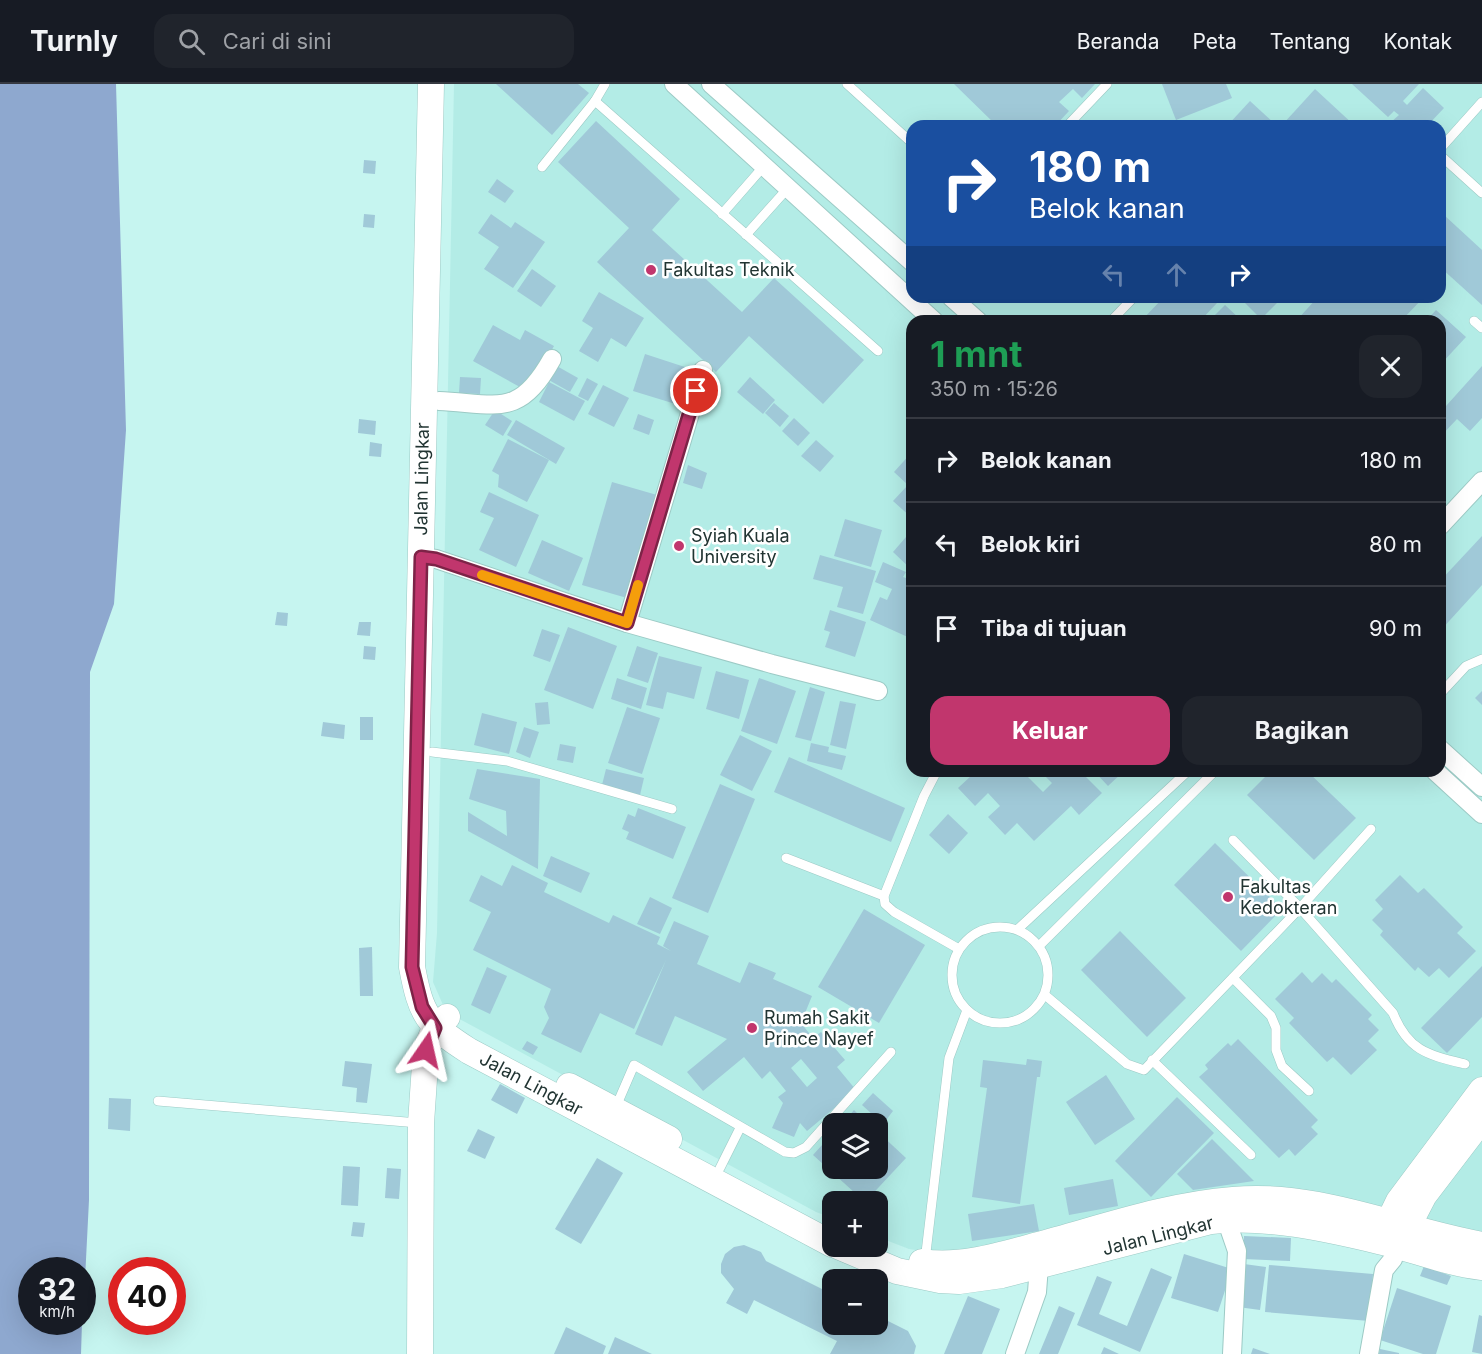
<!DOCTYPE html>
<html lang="id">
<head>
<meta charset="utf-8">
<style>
  :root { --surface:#171b24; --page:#20242c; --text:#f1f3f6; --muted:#9ea1a6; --line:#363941; --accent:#c1366d }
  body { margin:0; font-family:Inter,sans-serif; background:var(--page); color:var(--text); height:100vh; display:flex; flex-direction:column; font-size:22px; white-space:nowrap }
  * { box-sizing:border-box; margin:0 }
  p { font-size:20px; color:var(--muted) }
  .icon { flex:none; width:33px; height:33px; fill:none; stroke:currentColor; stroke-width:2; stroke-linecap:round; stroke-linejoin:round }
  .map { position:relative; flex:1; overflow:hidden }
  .details { position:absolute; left:906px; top:231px; width:540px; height:462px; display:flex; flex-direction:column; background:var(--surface); border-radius:18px; box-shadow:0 6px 24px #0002 }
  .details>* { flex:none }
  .hud { position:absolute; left:906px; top:36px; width:540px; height:183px; border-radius:18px; box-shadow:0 6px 24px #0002; background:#1a4fa0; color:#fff; overflow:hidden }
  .tools { position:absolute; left:822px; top:1029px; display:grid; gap:12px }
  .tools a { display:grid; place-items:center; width:66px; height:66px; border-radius:12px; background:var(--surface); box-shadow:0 6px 24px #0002; font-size:30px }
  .speed { position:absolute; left:18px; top:1173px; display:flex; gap:12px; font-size:30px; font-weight:700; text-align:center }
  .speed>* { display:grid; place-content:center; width:78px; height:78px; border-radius:50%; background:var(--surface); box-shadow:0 6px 24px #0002; line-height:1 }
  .speed small { font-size:15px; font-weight:400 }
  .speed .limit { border:9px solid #d22; background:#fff; color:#111 }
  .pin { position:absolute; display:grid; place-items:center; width:51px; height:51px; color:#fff; margin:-26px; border:3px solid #fff; border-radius:50%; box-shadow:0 2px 6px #0007 }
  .me { position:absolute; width:66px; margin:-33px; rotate:11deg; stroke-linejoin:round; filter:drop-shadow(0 0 4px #0008) }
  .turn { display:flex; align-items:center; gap:21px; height:126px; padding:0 24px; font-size:27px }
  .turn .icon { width:78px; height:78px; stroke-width:2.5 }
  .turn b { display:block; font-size:42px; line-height:51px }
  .lanes { display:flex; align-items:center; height:57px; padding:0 24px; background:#0003; justify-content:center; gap:30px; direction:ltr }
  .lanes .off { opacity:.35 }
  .round { display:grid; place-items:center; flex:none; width:63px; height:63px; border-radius:18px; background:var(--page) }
  .headline { display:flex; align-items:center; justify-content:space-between; height:102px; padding:0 24px }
  h1 { font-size:36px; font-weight:700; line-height:45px; color:#1e9e55 }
  .cta { display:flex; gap:12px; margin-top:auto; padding:12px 24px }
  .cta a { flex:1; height:69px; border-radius:18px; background:var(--accent); color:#fff; font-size:24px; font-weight:700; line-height:69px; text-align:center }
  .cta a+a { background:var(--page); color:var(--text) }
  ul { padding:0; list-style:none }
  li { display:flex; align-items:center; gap:18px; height:84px; padding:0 24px; border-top:2px solid var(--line) }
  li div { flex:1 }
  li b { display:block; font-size:22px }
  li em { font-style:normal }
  header { display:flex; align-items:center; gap:36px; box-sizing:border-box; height:84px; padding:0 30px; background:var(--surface); border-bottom:2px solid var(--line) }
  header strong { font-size:28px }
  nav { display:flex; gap:33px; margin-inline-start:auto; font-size:21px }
  .search { width:420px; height:54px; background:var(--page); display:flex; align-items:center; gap:15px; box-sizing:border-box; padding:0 21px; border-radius:18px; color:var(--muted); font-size:22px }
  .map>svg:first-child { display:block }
  .built { fill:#b3ece6; fill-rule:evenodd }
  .water { fill:#8ea8cf }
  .building { fill:#a0c9d8; fill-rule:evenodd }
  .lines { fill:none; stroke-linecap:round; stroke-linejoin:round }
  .lane-casing { stroke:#9ccac5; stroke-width:10 }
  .street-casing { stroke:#9ccac5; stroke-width:20 }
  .secondary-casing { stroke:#9ccac5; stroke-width:27 }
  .lane { stroke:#fff; stroke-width:9 }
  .street { stroke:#fff; stroke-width:18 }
  .secondary { stroke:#fff; stroke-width:26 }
  .route-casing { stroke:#7d2347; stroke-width:15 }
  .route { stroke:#c1366d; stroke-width:10 }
  .slow { stroke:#f59e0b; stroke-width:10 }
  .poi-dot { fill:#c1366d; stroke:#fff; stroke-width:2 }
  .labels { text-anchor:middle; stroke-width:5; stroke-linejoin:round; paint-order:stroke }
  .poi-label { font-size:18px; fill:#213432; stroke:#fff; text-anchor:start }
  .street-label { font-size:18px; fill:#213432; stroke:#fff }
</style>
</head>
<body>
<header>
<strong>Turnly</strong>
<div class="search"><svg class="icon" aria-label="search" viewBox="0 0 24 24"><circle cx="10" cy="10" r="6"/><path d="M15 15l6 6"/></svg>Cari di sini</div>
<nav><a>Beranda</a><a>Peta</a><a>Tentang</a><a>Kontak</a></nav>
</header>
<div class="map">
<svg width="1482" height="1270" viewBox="0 0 1482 1270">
  <rect width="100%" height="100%" fill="#c6f5f0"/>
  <path class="built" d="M454,0H1482V1153L1373,1131L957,1172L909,1165L878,1153V1118H832V1134L816,1128L467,939L452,931L443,921L433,898L437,849ZM912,42H1440V213H912ZM912,237H1440V687H912ZM832,1040H878V1084H832Z"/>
  <path class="water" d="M0,0H116L126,346L114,520L90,588L89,1116L83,1235L82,1186H32V1238H82L81,1270H0Z"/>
  <g class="building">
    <path d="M496,0H578L589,9L552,51Z"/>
    <path d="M954,0H1095L1082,14L1073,5L1059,18L1069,27L1055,42H997Z"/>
    <path d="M1162,0H1226L1232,14L1176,36Z"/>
    <path d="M1352,0H1419L1403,17L1407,21L1423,4L1444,24L1427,42H1393L1390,39L1399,31L1394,27L1388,33Z"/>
    <path d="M1315,5L1355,42H1285L1283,40Z"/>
    <path d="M1250,17L1277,42H1227Z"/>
    <path d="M596,37L680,115L652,146L742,228L774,194L864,276L823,320L749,252L716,288L597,178L629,144L558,78Z"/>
    <path d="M364,76L376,77L375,90L363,89Z"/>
    <path d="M497,95L514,107L505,119L488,108Z"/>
    <path d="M364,130L375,131L374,144L363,143Z"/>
    <path d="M491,130L511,144L515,138L545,158L513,204L484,185L499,163L478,149Z"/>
    <path d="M1444,131L1482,166V221L1440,183V136Z"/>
    <path d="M532,185L556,202L541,223L517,207Z"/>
    <path d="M599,208L644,234L626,263L611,254L598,278L579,267L593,244L582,237Z"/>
    <path d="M1164,213H1211L1217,219L1200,237H1141Z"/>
    <path d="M1239,213H1283L1261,235Z"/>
    <path d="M1318,213H1424L1401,237H1296Z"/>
    <path d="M1225,221L1242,237H1209Z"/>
    <path d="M1436,226L1466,253L1440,281V237H1426Z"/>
    <path d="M493,241L520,256L525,246L554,262L529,308L473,277Z"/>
    <path d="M645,270L694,286L682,322L633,307Z"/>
    <path d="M555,281L578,294L570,308L547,295Z"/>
    <path d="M1482,282V334L1470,347L1457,335L1440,353V316L1446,322Z"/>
    <path d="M460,293L481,294L480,310L459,309Z"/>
    <path d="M750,293L775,316L763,330L737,308Z"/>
    <path d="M587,294L598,300L588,317L578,312Z"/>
    <path d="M549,298L585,317L574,337L539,318Z"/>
    <path d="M603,301L629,314L614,343L588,330Z"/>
    <path d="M774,319L789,332L780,343L765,329Z"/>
    <path d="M495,326L512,337L503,352L485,341Z"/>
    <path d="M638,330L654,336L649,351L633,345Z"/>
    <path d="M794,334L810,349L798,362L782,347Z"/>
    <path d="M359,335L376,337L375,351L358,349Z"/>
    <path d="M516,336L565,364L556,380L507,351Z"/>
    <path d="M508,355L549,376L527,418L498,403L499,391L492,387Z"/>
    <path d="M816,356L834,372L820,388L801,372Z"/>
    <path d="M370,358L382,360L381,373L369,372Z"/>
    <path d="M912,368V434L893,417L908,401L894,388Z"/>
    <path d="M688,381L707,389L702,405L683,399Z"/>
    <path d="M612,398L657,411L627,514L582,501Z"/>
    <path d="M489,408L539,431L516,483L479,466L494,434L480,428Z"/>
    <path d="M845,435L882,446L871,483L834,472Z"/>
    <path d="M1482,452V501L1440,547V497Z"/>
    <path d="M906,453L912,459V486L893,468Z"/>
    <path d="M542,456L583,474L569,507L528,489Z"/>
    <path d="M820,471L876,487L863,530L837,523L843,503L813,495Z"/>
    <path d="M883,478L906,488L903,493L912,496L910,554L870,536L880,513L887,516L892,505L875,498Z"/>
    <path d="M830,526L866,538L855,573L825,563L830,548L824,546Z"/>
    <path d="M277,528L288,529L287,542L275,541Z"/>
    <path d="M359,538H371L370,552L357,551Z"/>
    <path d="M568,543L617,562L593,625L544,606Z"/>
    <path d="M542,545L560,551L550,578L533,572Z"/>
    <path d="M364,562L376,563L375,576L363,575Z"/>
    <path d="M637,562L658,569L648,599L627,592Z"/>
    <path d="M659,572L702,583L694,615L667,608L663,625L646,621Z"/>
    <path d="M716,587L749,596L739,635L706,625Z"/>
    <path d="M617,594L647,604L641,625L611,615Z"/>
    <path d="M759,594L796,607L777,660L741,647Z"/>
    <path d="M810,603L825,608L811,657L795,653Z"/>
    <path d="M1482,607V621L1475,614Z"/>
    <path d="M840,617L856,620L846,665L830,661Z"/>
    <path d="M548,618L550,640L537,641L535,619Z"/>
    <path d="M627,623L660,634L642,690L608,679Z"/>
    <path d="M482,629L517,638L509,670L474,661Z"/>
    <rect x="360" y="633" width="13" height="23"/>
    <path d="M323,638L345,641L344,655L321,652Z"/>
    <path d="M524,643L539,648L530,674L516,668Z"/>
    <path d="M740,651L772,667L752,707L720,691Z"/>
    <path d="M811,659L829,663L828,668L846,672L842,686L807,677Z"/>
    <path d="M560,660L576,663L573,679L557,676Z"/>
    <path d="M789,673L905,724L891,758L774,708Z"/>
    <path d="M477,685L540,695L538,785L468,747V728L507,752L506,727L469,715Z"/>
    <path d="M606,685L644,694L640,711L602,701Z"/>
    <path d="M966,687H1022L1043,708L1052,699L1040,687H1084L1082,689L1102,709L1079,731L1071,722L1034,757L1017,739L1005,751L988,733L1000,722L988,709L975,722L958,704L971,692Z"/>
    <path d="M1094,687H1124L1108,702Z"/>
    <path d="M1271,687H1307L1356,734L1314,776L1247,711Z"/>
    <path d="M720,700L755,715L708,829L672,814Z"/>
    <path d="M638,724L686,743L673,775L626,755L629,748L622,745L628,730L635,733Z"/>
    <path d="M948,730L968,749L949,770L929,751Z"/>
    <path d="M1215,759L1282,825L1241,867L1174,801Z"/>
    <path d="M551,772L590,789L581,809L543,792Z"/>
    <path d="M512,781L548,799L544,808L609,839L613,831L660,853L657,860L671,867L663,862L674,837L709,852L697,880L740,899L749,878L776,889L773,895L812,912L801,939L813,954L821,948L845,976L837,983L856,1006L807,1047L800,1039L794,1053L772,1044L783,1019L778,1013L786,1007L770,987L762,995L744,973L703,1007L687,988L727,955L675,932L662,962L635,950L666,876L634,945L600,929L581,969L541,950L549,934L544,923L551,905L473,866L491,828L469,817L481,791L502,802ZM801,975L817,994L807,1003L791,984Z"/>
    <path d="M1400,791L1418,809L1424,804L1463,843L1457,849L1476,867L1449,894L1439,884L1429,893L1418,883L1415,887L1380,851L1383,847L1372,836L1383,825L1375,816Z"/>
    <path d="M650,813L672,824L660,850L637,840Z"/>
    <path d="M864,825L925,861L879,939L818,903Z"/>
    <path d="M1120,847L1186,914L1147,953L1081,886Z"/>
    <path d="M372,863L373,912H360L359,864Z"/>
    <path d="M1482,882V933L1447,969L1421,944Z"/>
    <path d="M487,883L507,892L490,930L471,921Z"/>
    <path d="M1302,888L1312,899L1322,889L1332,899L1336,895L1372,931L1368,935L1379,946L1368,957L1377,966L1351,991L1333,973L1327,978L1289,939L1294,934L1275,915Z"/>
    <path d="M1238,955L1318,1036L1311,1043L1318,1050L1295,1072L1289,1065L1279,1074L1199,993L1208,985L1205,981L1228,959L1231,962Z"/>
    <path d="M527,957L538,963L533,971L522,965Z"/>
    <path d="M1027,975L1042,977L1040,993H1037L1020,1120L972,1113L987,1004L980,1003L983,976L1026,981Z"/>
    <path d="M345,977L372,980L367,1019L356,1018L357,1004L342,1002Z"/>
    <path d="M1106,991L1135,1035L1095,1061L1066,1018Z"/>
    <path d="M500,1000L525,1014L517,1030L491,1016Z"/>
    <path d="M873,1009L893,1027L883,1040L862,1021Z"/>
    <path d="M1177,1013L1214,1049L1151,1113L1115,1077Z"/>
    <path d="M109,1014L131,1015L130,1047L108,1045Z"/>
    <path d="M854,1026L868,1040H842Z"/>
    <path d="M478,1045L495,1053L485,1075L467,1067Z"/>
    <path d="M878,1048L906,1074L865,1118L813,1071L832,1050V1084H878Z"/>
    <path d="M1212,1055L1254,1097L1193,1106L1177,1090Z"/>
    <path d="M597,1074L623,1089L581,1160L555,1145Z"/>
    <path d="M343,1082L360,1083L358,1122L341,1121Z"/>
    <path d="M387,1084L401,1085L399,1115L385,1114Z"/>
    <path d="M1113,1095L1118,1122L1069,1131L1064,1104Z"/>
    <path d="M1034,1120L1039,1147L972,1157L968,1130Z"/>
    <path d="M353,1138L365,1139L363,1153L351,1152Z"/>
    <path d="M1244,1152L1291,1154L1290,1177L1243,1175Z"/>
    <path d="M744,1161L761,1168L766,1177L832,1210V1240H878V1232L908,1247L916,1262L914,1270H830L837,1257L754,1216L747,1230L726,1219L734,1205L721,1189V1180L725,1170L734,1163Z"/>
    <path d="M1184,1170L1232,1185L1218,1228L1171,1214Z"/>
    <path d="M1244,1180L1266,1183L1260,1226L1238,1223Z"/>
    <path d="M1269,1181L1373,1190L1369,1237L1265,1228Z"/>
    <path d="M1424,1182L1451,1192L1447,1201L1420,1192Z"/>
    <path d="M1151,1184L1172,1193L1140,1268L1077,1241L1097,1192L1112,1198L1099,1230L1127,1242Z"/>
    <path d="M1397,1204L1451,1222L1436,1270H1423L1380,1256Z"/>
    <path d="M968,1212L1000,1225L982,1270H944Z"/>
    <path d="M1059,1222L1075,1229L1058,1270H1039Z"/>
    <path d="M1479,1231L1482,1232V1270L1472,1268Z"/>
    <path d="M566,1243L606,1262L603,1270H554Z"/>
    <path d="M615,1253L652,1270H608Z"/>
    <path d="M1104,1263L1119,1270H1101Z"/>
    <path d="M1253,1264L1270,1270H1251Z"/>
    <path d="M1380,1265L1399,1269V1270H1379Z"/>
  </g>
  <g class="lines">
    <g class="lane-casing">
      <g id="lane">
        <path d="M847,0L912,59"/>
        <path d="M595,17L605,0"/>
        <path d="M1067,42L1107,0"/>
        <path d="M1440,65L1482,18"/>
        <path d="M1440,71L1482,109"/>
        <path d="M542,83L595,17L878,267"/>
        <path d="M722,130L764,82"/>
        <path d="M746,151L788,104"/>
        <path d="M1111,237L1134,213"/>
        <path d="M1474,237L1482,244"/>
        <path d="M1440,610L1466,582L1482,575"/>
        <path d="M432,668L507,677L672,725"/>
        <path d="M937,687L924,712L884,812L885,820L894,828L959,865"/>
        <path d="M1233,756L1300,824L1393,929C1408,967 1428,971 1465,980"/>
        <path d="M786,774L884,812"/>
        <circle cx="1000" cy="891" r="48"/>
        <path d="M1018,845L1188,687"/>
        <path d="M1039,862L1215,687"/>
        <path d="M1233,894L1271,932L1276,944V966L1282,982L1309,1007"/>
        <path d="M1045,911L1127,980L1144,986L1300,824L1371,745"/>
        <path d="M1152,976L1251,1071"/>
        <path d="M158,1017L418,1039"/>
        <path d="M615,1025L634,981L785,1068L794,1069L806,1063L891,968"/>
        <path d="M720,1084L740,1044"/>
        <path d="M925,1177L949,974L967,926"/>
      </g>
    </g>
    <g class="street-casing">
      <g id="street">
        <path d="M674,0L934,237"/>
        <path d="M711,0L912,178"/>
        <path d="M951,213L978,237"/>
        <path d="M439,317C499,320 519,334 552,275"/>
        <path d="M1440,442L1482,397"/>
        <path d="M421,473L436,475L627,539L772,580L878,607"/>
        <path d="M627,539L703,286"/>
        <path d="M1440,665L1482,703"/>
        <path d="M1435,687L1482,730"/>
        <path d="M1226,1135L1237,1167L1232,1270"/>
        <path d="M1015,1270L1037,1208L1039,1182"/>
        <path d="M1369,1270L1384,1186L1393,1175L1397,1162"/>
      </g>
    </g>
    <g class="secondary-casing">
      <g id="secondary">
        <path d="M431,0L412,883C421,931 427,940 469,967L832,1160"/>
        <path d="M569,1002L669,1055"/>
        <path d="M1381,1154L1399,1117L1482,1006"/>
        <path d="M1399,1159L1424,1111L1482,1035"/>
        <path d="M838,1162L897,1187L940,1196L959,1197L1002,1191L1211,1137C1266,1131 1325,1144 1379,1157C1414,1165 1446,1179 1482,1183"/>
        <path d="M922,1178C961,1184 1001,1171 1038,1161C1102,1144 1167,1121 1233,1116C1318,1108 1399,1146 1482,1161"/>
        <path d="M420,1270L421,1039L426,966L435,944L447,933"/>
      </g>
    </g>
    <use href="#lane" class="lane"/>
    <use href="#street" class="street"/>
    <use href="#secondary" class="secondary"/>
  </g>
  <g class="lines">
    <g class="route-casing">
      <path id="route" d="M426,966L435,944L422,923L412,883L421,473L436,475L627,539L696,307"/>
    </g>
    <use href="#route" class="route"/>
    <path class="slow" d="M482,491L627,539L638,501"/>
  </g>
  <g class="poi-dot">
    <circle cx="651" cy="186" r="6"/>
    <circle cx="679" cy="462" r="6"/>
    <circle cx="1228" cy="813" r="6"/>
    <circle cx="752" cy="944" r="6"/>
  </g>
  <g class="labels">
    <g class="poi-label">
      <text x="663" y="192">Fakultas Teknik</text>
      <text x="691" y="458">Syiah Kuala<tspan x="691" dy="21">University</tspan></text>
      <text x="1240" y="809">Fakultas<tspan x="1240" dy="21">Kedokteran</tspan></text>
      <text x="764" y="940">Rumah Sakit<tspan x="764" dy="21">Prince Nayef</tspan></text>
    </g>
    <g class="street-label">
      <text transform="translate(422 395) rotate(-89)" y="6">Jalan Lingkar</text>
      <text transform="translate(531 1000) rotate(28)" y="6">Jalan Lingkar</text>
      <text transform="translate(1158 1152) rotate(-14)" y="6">Jalan Lingkar</text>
    </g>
  </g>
</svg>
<div class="tools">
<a><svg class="icon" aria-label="layers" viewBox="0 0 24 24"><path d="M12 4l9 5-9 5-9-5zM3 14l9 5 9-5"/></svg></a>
<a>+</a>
<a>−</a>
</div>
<div class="speed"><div>32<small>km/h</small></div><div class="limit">40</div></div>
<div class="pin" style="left:696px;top:307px;background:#d93025"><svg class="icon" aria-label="arrive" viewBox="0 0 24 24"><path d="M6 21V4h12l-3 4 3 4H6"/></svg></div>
<svg class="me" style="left:426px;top:966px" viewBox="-20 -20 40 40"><path d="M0-17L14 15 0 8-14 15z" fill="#c1366d" stroke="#fff" stroke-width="4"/></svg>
<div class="hud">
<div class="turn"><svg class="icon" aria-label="right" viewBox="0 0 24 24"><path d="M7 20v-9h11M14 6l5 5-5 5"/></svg><div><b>180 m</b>Belok kanan</div></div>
<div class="lanes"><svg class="icon off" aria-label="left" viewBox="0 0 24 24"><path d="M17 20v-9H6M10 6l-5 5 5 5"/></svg><svg class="icon off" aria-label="ahead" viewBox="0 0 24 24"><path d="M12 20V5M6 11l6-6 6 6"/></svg><svg class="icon" aria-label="right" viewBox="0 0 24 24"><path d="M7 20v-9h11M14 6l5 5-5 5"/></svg></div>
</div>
<section class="details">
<div class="headline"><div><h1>1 mnt</h1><p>350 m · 15:26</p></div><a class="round"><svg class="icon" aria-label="close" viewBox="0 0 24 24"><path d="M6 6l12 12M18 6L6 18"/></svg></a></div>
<ul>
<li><svg class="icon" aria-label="right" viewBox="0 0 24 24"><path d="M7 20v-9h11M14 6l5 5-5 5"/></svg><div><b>Belok kanan</b></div><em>180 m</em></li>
<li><svg class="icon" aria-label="left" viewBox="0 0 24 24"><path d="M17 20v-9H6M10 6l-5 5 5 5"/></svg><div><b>Belok kiri</b></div><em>80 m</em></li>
<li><svg class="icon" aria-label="arrive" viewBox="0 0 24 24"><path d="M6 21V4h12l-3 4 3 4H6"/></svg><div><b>Tiba di tujuan</b></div><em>90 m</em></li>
</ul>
<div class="cta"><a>Keluar</a><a>Bagikan</a></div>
</section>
</div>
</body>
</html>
